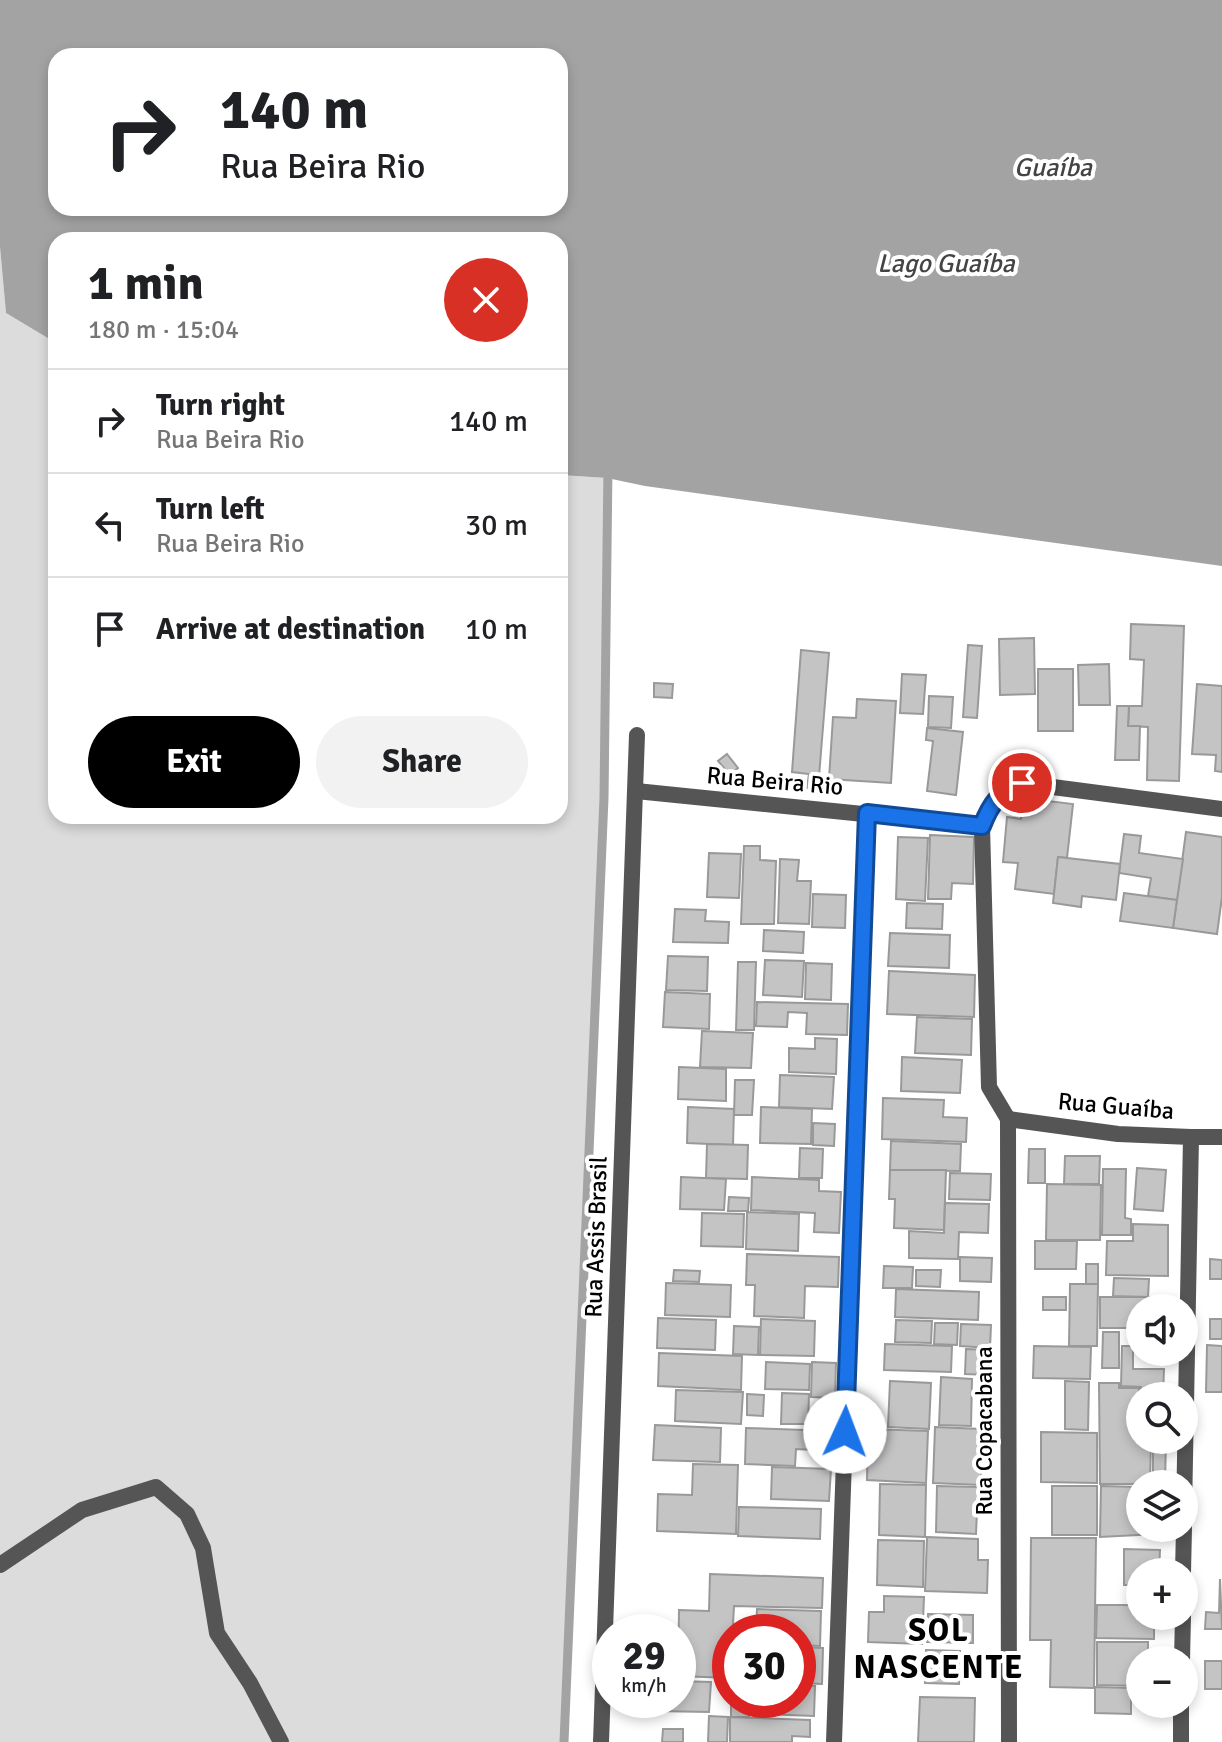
<!DOCTYPE html>
<html lang="en">
<head>
<meta charset="utf-8">
<style>
  :root { --surface:#fff; --page:#f2f2f2; --text:#202124; --muted:#757577; --line:#e0e0e0; --accent:#000 }
  body { margin:0; font-family:Signika,sans-serif; background:var(--page); color:var(--text); height:100vh; display:flex; flex-direction:column; font-size:30px; white-space:nowrap }
  * { box-sizing:border-box; margin:0 }
  p { font-size:26px; color:var(--muted) }
  .icon { flex:none; width:44px; height:44px; fill:none; stroke:currentColor; stroke-width:2; stroke-linecap:round; stroke-linejoin:round }
  .map { position:relative; flex:1; overflow:hidden }
  .side { position:absolute; left:48px; top:232px; width:520px; height:592px; display:flex; flex-direction:column; background:var(--surface); border-radius:24px; box-shadow:0 4px 12px #0003 }
  .side>* { flex:none }
  .top-card { position:absolute; left:48px; top:48px; width:520px; height:168px; border-radius:24px; box-shadow:0 4px 12px #0003; background:#fff; color:var(--text); overflow:hidden }
  .buttons { position:absolute; left:1126px; top:1294px; display:grid; gap:16px }
  .buttons a { display:grid; place-items:center; width:72px; height:72px; border-radius:50%; background:var(--surface); box-shadow:0 4px 12px #0003; font-size:40px }
  .speed { position:absolute; left:592px; top:1614px; display:flex; gap:16px; font-size:40px; font-weight:700; text-align:center }
  .speed>* { display:grid; place-content:center; width:104px; height:104px; border-radius:50%; background:var(--surface); box-shadow:0 4px 12px #0003; line-height:1 }
  .speed small { font-size:20px; font-weight:400 }
  .speed .limit { border:12px solid #d22; background:#fff; color:#111 }
  .pin { position:absolute; display:grid; place-items:center; width:68px; height:68px; color:#fff; margin:-34px; border:4px solid #fff; border-radius:50%; box-shadow:0 2px 8px #0007 }
  .me { position:absolute; width:88px; margin:-44px; rotate:2deg; stroke-linejoin:round; filter:drop-shadow(0 0 6px #0008) }
  .turn { display:flex; align-items:center; gap:28px; height:168px; padding:0 40px; font-size:36px }
  .turn .icon { width:104px; height:104px; stroke-width:2.5 }
  .turn b { display:block; font-size:56px; line-height:68px }
  .round { display:grid; place-items:center; flex:none; width:84px; height:84px; border-radius:42px; background:var(--page) }
  .summary { display:flex; align-items:center; justify-content:space-between; height:136px; padding:0 40px }
  h1 { font-size:48px; font-weight:700; line-height:60px }
  .cta { display:flex; gap:16px; margin-top:auto; padding:16px 40px }
  .cta a { flex:1; height:92px; border-radius:48px; background:var(--accent); color:#fff; font-size:32px; font-weight:700; line-height:92px; text-align:center }
  .cta a+a { background:var(--page); color:var(--text) }
  ul { padding:0; list-style:none }
  li { display:flex; align-items:center; gap:24px; height:104px; padding:0 40px; border-top:2px solid var(--line) }
  li div { flex:1 }
  li b { display:block; font-size:30px }
  li em { font-style:normal }
  .map>svg:first-child { display:block }
  .green { fill:#dcdcdc }
  .water { fill:#a3a3a3; fill-rule:evenodd }
  .lines { fill:none; stroke-linecap:round; stroke-linejoin:round }
  .stream { stroke:#a3a3a3; stroke-width:9 }
  .building { fill:#c4c4c4; stroke:#999; stroke-width:2 }
  .service { stroke:#555; stroke-width:16 }
  .minor { stroke:#555; stroke-width:16 }
  .tertiary { stroke:#555; stroke-width:16 }
  .route-casing { stroke:#114b97; stroke-width:20 }
  .route { stroke:#1a73e8; stroke-width:14 }
  .labels { text-anchor:middle; stroke-width:8; stroke-linejoin:round; paint-order:stroke }
  .street-label { font-size:24px; fill:#000; stroke:#fff }
  .water-label { font-size:26px; font-style:italic; fill:#444; stroke:#fff }
  .district-label { font-size:32px; font-weight:bold; letter-spacing:2px; fill:#000; stroke:#fff }
</style>
</head>
<body>
<div class="map">
<svg width="1222" height="1742" viewBox="0 0 1222 1742">
  <rect width="100%" height="100%" fill="#fff"/>
  <path class="green" d="M0,247L6,313L56,343V816H560V475L607,478L604,798L564,1742H0Z"/>
  <path class="water" d="M0,0H1222V566L645,486L607,478L560,475V240H56V343L6,313L0,247ZM56,56H560V208H56Z"/>
  <g class="lines">
    <path class="stream" d="M564,1742L604,798L608,466"/>
  </g>
  <g class="building">
    <path d="M1131,624L1184,626L1179,781L1147,780L1148,727L1128,726L1129,706H1142L1144,660L1130,659Z"/>
    <path d="M1034,638L1035,694L1000,695L999,639Z"/>
    <path d="M968,645L982,646L977,718L963,717Z"/>
    <path d="M801,650L829,653L818,789L807,788L809,774L792,772Z"/>
    <path d="M1109,664L1110,705H1079L1078,665Z"/>
    <rect x="1038" y="669" width="35" height="62"/>
    <path d="M902,674L926,675L923,714L900,713Z"/>
    <path d="M654,683L673,684L672,698L654,697Z"/>
    <path d="M1197,684L1222,686V772L1215,771L1216,755L1192,754Z"/>
    <path d="M929,696L953,697L951,728L928,727Z"/>
    <path d="M857,699L896,701L891,783L829,779L833,717L856,718Z"/>
    <path d="M1117,706H1129L1128,726H1140L1139,760H1115Z"/>
    <path d="M927,728L963,732L956,795L927,791L933,741L926,740Z"/>
    <path d="M727,754L738,768L730,775L718,761Z"/>
    <path d="M1023,798L1073,804L1067,858L1058,857L1054,894L1015,889L1018,863L1003,862L1007,817L1021,819Z"/>
    <path d="M1186,832L1222,837V897L1217,934L1173,928Z"/>
    <path d="M1124,834L1141,836L1139,853L1183,859L1177,900L1148,896L1151,878L1119,873Z"/>
    <path d="M930,835L974,837L973,884L952,883L951,899H928Z"/>
    <path d="M898,837L928,838L925,901L896,899Z"/>
    <path d="M744,846H760V860L776,861L774,924H741Z"/>
    <path d="M709,853L741,854L739,898L707,897Z"/>
    <path d="M1058,857L1120,864L1116,900L1082,896L1081,907L1053,903Z"/>
    <path d="M780,859L799,860L797,881H811L809,924L778,923Z"/>
    <path d="M1124,893L1177,900L1173,928L1120,921Z"/>
    <path d="M813,894L846,895L845,928L812,927Z"/>
    <path d="M907,903L943,904L942,929L906,928Z"/>
    <path d="M675,909L706,910L705,921L729,922L728,943L673,942Z"/>
    <path d="M764,930L804,932L803,953L763,951Z"/>
    <path d="M890,933L950,935L949,968L888,966Z"/>
    <path d="M668,956L708,957L707,991L666,990Z"/>
    <path d="M765,960L804,961L802,997L763,995Z"/>
    <path d="M738,962H756L754,1030H736Z"/>
    <path d="M806,963L832,964L831,1000L805,999Z"/>
    <path d="M889,971L975,975L974,1017L887,1014Z"/>
    <path d="M665,992L710,994L709,1029L663,1027Z"/>
    <path d="M757,1002L848,1004L847,1035L806,1034L807,1013L788,1012L787,1027L756,1026Z"/>
    <path d="M917,1017L972,1019L971,1055L915,1053Z"/>
    <path d="M702,1031L753,1033L751,1068L700,1067Z"/>
    <path d="M815,1038L837,1039L836,1074L789,1072V1048L815,1049Z"/>
    <path d="M902,1057L962,1060L960,1093L901,1091Z"/>
    <path d="M679,1067L726,1069V1101L678,1099Z"/>
    <path d="M780,1075L834,1077L832,1109L779,1107Z"/>
    <path d="M735,1080H754L752,1115H734Z"/>
    <path d="M883,1098L944,1100L943,1117L967,1118L966,1142L882,1139Z"/>
    <path d="M688,1107L734,1109L733,1145L687,1143Z"/>
    <path d="M761,1107L812,1109L811,1144L760,1143Z"/>
    <path d="M813,1123L835,1124L834,1146L813,1145Z"/>
    <path d="M891,1141L961,1144L960,1171L890,1170Z"/>
    <path d="M707,1144L748,1145L747,1179L706,1178Z"/>
    <path d="M800,1148L823,1149L822,1178H799Z"/>
    <path d="M1029,1149H1045V1183H1028Z"/>
    <path d="M1065,1156H1100L1099,1184H1064Z"/>
    <path d="M1137,1168L1166,1170L1163,1211L1134,1209Z"/>
    <path d="M1103,1169H1126L1125,1218L1131,1219V1235H1102Z"/>
    <path d="M890,1170H946L944,1230L894,1228L895,1199H889Z"/>
    <path d="M950,1173L991,1174L990,1200L949,1199Z"/>
    <path d="M681,1177L726,1179L724,1210L680,1209Z"/>
    <path d="M752,1177L819,1180V1191L841,1192L839,1233L814,1232L815,1213L751,1210Z"/>
    <path d="M1047,1184L1101,1185L1100,1240H1046Z"/>
    <path d="M729,1197L749,1198L748,1211H728Z"/>
    <path d="M945,1203L989,1204L988,1233L959,1232L958,1259L909,1258V1231L944,1233Z"/>
    <path d="M747,1212L799,1214L798,1251L746,1249Z"/>
    <path d="M702,1213L744,1214L743,1247L701,1246Z"/>
    <path d="M1133,1224L1168,1225V1276L1106,1275L1107,1241H1133Z"/>
    <path d="M1035,1241H1077L1076,1269H1035Z"/>
    <path d="M747,1254L839,1257L838,1287L805,1286L804,1318L754,1316L755,1285H746Z"/>
    <path d="M960,1257L992,1258L991,1282L960,1281Z"/>
    <path d="M1210,1259L1222,1260V1279H1210Z"/>
    <rect x="1086" y="1264" width="12" height="20"/>
    <path d="M884,1266L913,1267L912,1288H883Z"/>
    <path d="M674,1270L700,1271L699,1282L673,1281Z"/>
    <path d="M916,1270H941L940,1287L916,1286Z"/>
    <path d="M1114,1278L1149,1279L1148,1297L1113,1296Z"/>
    <path d="M666,1283L731,1285L730,1317L665,1315Z"/>
    <path d="M1070,1284H1098L1097,1346H1069Z"/>
    <path d="M896,1289L979,1292L978,1320L895,1317Z"/>
    <rect x="1043" y="1297" width="23" height="13"/>
    <path d="M1100,1297H1169V1308H1140V1328H1100Z"/>
    <path d="M658,1318L716,1320L715,1350L657,1348Z"/>
    <path d="M761,1319L815,1321L814,1356L760,1355Z"/>
    <rect x="1210" y="1319" width="12" height="20"/>
    <path d="M896,1320L932,1321L931,1343L895,1342Z"/>
    <path d="M935,1323H958L957,1345L934,1344Z"/>
    <path d="M961,1324L991,1325L990,1348L960,1346Z"/>
    <path d="M734,1326L759,1327L758,1355L733,1354Z"/>
    <path d="M1103,1332H1119V1368H1102Z"/>
    <path d="M885,1344L952,1346L951,1372L884,1370Z"/>
    <path d="M1207,1345L1222,1346V1392H1206Z"/>
    <path d="M1034,1346L1091,1347L1090,1379L1033,1378Z"/>
    <path d="M1122,1346H1133V1369H1164L1163,1396H1141V1387L1121,1386Z"/>
    <path d="M966,1349L991,1350L990,1375L965,1374Z"/>
    <path d="M659,1353L742,1356L741,1390L658,1386Z"/>
    <path d="M766,1362L810,1364L809,1390L765,1389Z"/>
    <path d="M812,1362L836,1363L835,1398L811,1397Z"/>
    <path d="M941,1377L972,1379L971,1426L939,1425Z"/>
    <path d="M890,1381L931,1383L929,1429L888,1427Z"/>
    <path d="M1065,1381L1089,1382L1088,1430L1065,1429Z"/>
    <path d="M1099,1383H1119V1388H1139L1138,1433L1140,1440H1151L1150,1484H1100Z"/>
    <path d="M676,1390L743,1392L741,1424L675,1421Z"/>
    <path d="M782,1393L809,1394L808,1424H781Z"/>
    <path d="M747,1394L764,1395L763,1416L747,1415Z"/>
    <path d="M655,1425L721,1428L720,1462L653,1460Z"/>
    <path d="M935,1427L982,1429L981,1485L933,1483Z"/>
    <path d="M746,1428L833,1431L832,1451L796,1449L795,1466L745,1464Z"/>
    <path d="M868,1429L928,1431L926,1483L867,1480Z"/>
    <path d="M1041,1432L1097,1433V1483L1041,1482Z"/>
    <path d="M1153,1440H1166L1165,1483H1153Z"/>
    <path d="M693,1464L738,1465L736,1534L657,1531L658,1494L692,1495Z"/>
    <path d="M772,1467L831,1469L829,1501L771,1499Z"/>
    <path d="M880,1484L926,1485L925,1537L879,1535Z"/>
    <path d="M937,1486L978,1487L976,1534L936,1532Z"/>
    <rect x="1052" y="1486" width="45" height="49"/>
    <path d="M1101,1486L1140,1487V1528H1158V1534L1100,1537Z"/>
    <path d="M739,1507L821,1509L820,1539L738,1536Z"/>
    <path d="M927,1537L978,1539V1560H988L987,1593L925,1591Z"/>
    <path d="M1031,1538H1096L1094,1688L1050,1687L1051,1640H1030Z"/>
    <path d="M878,1540L924,1541L923,1587L877,1585Z"/>
    <path d="M1124,1549L1160,1550L1159,1572H1140V1585H1124Z"/>
    <path d="M710,1574L823,1578L822,1608L734,1606L730,1678L678,1676L679,1610L709,1611Z"/>
    <path d="M1220,1579L1222,1629H1205L1206,1612L1219,1613Z"/>
    <path d="M884,1596L924,1597L922,1644L868,1642L869,1612H884Z"/>
    <path d="M1097,1605H1140V1616H1154V1639L1096,1638Z"/>
    <path d="M757,1609L821,1611L820,1646L798,1645V1632H756Z"/>
    <path d="M928,1614L973,1615V1643L927,1642Z"/>
    <path d="M1097,1642H1148V1660H1140V1686L1097,1685Z"/>
    <path d="M798,1647L823,1648L822,1684L798,1683Z"/>
    <path d="M926,1650L960,1651L959,1684L925,1683Z"/>
    <rect x="1205" y="1661" width="17" height="28"/>
    <path d="M678,1681L711,1682L709,1712L655,1711L656,1700H678Z"/>
    <path d="M798,1686H815L814,1716L761,1714L762,1700H798Z"/>
    <path d="M1095,1687L1131,1688V1714L1095,1713Z"/>
    <path d="M920,1697L975,1698L974,1742H918Z"/>
    <path d="M731,1700H750L749,1717H731Z"/>
    <path d="M709,1716L728,1717L727,1742H708Z"/>
    <path d="M730,1717L810,1720V1737L792,1736V1742H730Z"/>
    <path d="M663,1729H683V1742H662Z"/>
  </g>
  <g class="lines">
    <g class="service">
      <path d="M982,826L989,1087L1008,1119"/>
      <path d="M0,1565L82,1510L156,1487L187,1514L203,1548L217,1633L250,1683L281,1742"/>
    </g>
    <g class="minor">
      <path d="M636,791L982,826C991,803 999,792 1022,783L1222,809"/>
      <path d="M1191,1137H1222"/>
      <path d="M1183,1572L1184,1528"/>
      <path d="M1182,1660L1183,1616"/>
      <path d="M834,1742L867,813"/>
      <path d="M1009,1742L1008,1119L1118,1134L1191,1137L1184,1512"/>
      <path d="M1181,1742V1704"/>
    </g>
    <path class="tertiary" d="M601,1742L637,735"/>
  </g>
  <g class="lines">
    <g class="route-casing">
      <path id="route" d="M845,1432L867,813L982,826C991,803 999,792 1022,783"/>
    </g>
    <use href="#route" class="route"/>
  </g>
  <g class="labels">
    <g class="street-label">
      <text transform="translate(775 781) rotate(5)" y="8">Rua Beira Rio</text>
      <text transform="translate(1116 1106) rotate(5)" y="8">Rua Guaíba</text>
      <text transform="translate(596 1237) rotate(-88)" y="8">Rua Assis Brasil</text>
      <text transform="translate(984 1431) rotate(-90)" y="8">Rua Copacabana</text>
    </g>
    <g class="water-label">
      <text x="1053" y="176">Guaíba</text>
      <text x="946" y="272">Lago Guaíba</text>
    </g>
    <g class="district-label">
      <text x="939" y="1641">SOL<tspan x="939" dy="37">NASCENTE</tspan></text>
    </g>
  </g>
</svg>
<div class="buttons">
<a><svg class="icon" aria-label="sound" viewBox="0 0 24 24"><path d="M4 9h4l5-4v14l-5-4H4zM17 9q2 3 0 6"/></svg></a>
<a><svg class="icon" aria-label="search" viewBox="0 0 24 24"><circle cx="10" cy="10" r="6"/><path d="M15 15l6 6"/></svg></a>
<a><svg class="icon" aria-label="layers" viewBox="0 0 24 24"><path d="M12 4l9 5-9 5-9-5zM3 14l9 5 9-5"/></svg></a>
<a>+</a>
<a>−</a>
</div>
<div class="speed"><div>29<small>km/h</small></div><div class="limit">30</div></div>
<div class="pin" style="left:1022px;top:783px;background:#d93025"><svg class="icon" aria-label="arrive" viewBox="0 0 24 24"><path d="M6 21V4h12l-3 4 3 4H6"/></svg></div>
<svg class="me" style="left:845px;top:1432px" viewBox="-20 -20 40 40"><circle r="19" fill="#fff"/><path d="M0-13L10 11 0 6-10 11z" fill="#1a73e8"/></svg>
<div class="top-card">
<div class="turn"><svg class="icon" aria-label="right" viewBox="0 0 24 24"><path d="M7 20v-9h11M14 6l5 5-5 5"/></svg><div><b>140 m</b>Rua Beira Rio</div></div>
</div>
<section class="side">
<div class="summary"><div><h1>1 min</h1><p>180 m · 15:04</p></div><a class="round" style="background:#d93025;color:#fff"><svg class="icon" aria-label="close" viewBox="0 0 24 24"><path d="M6 6l12 12M18 6L6 18"/></svg></a></div>
<ul>
<li><svg class="icon" aria-label="right" viewBox="0 0 24 24"><path d="M7 20v-9h11M14 6l5 5-5 5"/></svg><div><b>Turn right</b><p>Rua Beira Rio</p></div><em>140 m</em></li>
<li><svg class="icon" aria-label="left" viewBox="0 0 24 24"><path d="M17 20v-9H6M10 6l-5 5 5 5"/></svg><div><b>Turn left</b><p>Rua Beira Rio</p></div><em>30 m</em></li>
<li><svg class="icon" aria-label="arrive" viewBox="0 0 24 24"><path d="M6 21V4h12l-3 4 3 4H6"/></svg><div><b>Arrive at destination</b></div><em>10 m</em></li>
</ul>
<div class="cta"><a>Exit</a><a>Share</a></div>
</section>
</div>
</body>
</html>
